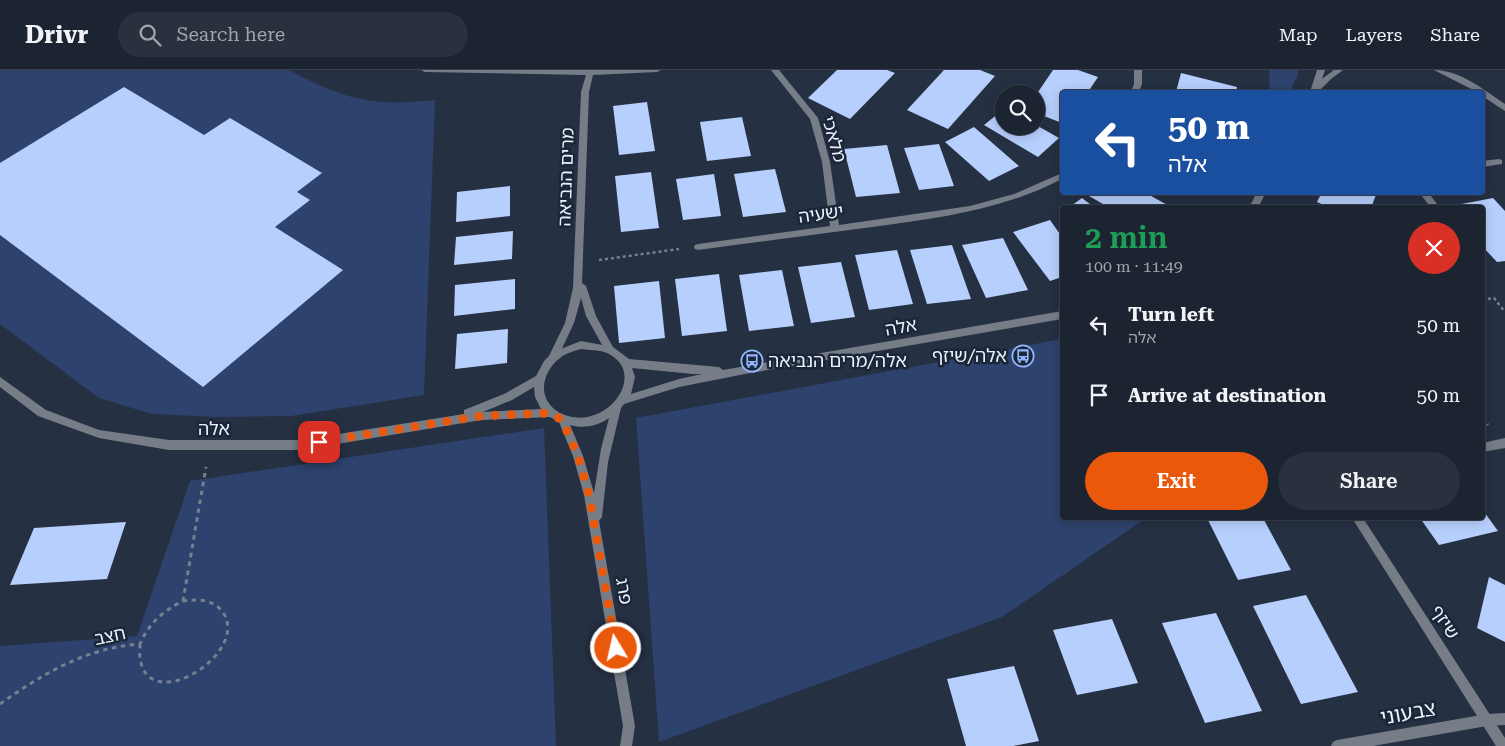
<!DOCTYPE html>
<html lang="en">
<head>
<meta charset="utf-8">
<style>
  :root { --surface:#1c2432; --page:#29303e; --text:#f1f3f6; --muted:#a0a4ac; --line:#3a414d; --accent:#ea580c }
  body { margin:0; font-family:"Roboto Serif","Noto Sans Hebrew",serif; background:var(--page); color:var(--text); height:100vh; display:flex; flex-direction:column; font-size:19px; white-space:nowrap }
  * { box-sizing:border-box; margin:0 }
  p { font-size:16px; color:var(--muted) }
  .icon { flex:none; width:28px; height:28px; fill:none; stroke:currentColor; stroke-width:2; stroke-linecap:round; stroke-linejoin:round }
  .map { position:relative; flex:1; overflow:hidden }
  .drawer { position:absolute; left:1060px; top:135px; width:425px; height:315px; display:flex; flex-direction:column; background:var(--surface); border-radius:5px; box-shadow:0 2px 12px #0003,0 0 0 1px var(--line) }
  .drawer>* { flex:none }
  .banner { position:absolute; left:1060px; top:20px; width:425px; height:105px; border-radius:5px; box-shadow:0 2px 12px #0003,0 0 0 1px var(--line); background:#1a4fa0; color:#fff; overflow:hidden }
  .buttons { position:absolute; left:995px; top:15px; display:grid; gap:10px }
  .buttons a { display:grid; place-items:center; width:50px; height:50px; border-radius:50%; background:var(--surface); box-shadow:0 2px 12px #0003,0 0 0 1px var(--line); font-size:25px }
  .pin { position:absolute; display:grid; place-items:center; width:42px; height:42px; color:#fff; margin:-21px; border-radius:10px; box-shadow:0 2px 8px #0006 }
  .me { position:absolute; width:55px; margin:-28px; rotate:351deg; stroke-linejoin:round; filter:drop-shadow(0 0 4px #0008) }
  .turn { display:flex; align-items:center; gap:18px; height:105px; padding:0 25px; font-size:22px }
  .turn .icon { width:65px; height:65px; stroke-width:2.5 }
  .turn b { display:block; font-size:35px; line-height:42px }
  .round { display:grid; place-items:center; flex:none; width:52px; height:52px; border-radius:26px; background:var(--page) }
  .summary { display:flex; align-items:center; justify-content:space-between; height:85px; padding:0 25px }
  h1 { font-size:30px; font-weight:600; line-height:38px; color:#1e9e55 }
  .action { display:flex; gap:10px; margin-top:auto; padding:10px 25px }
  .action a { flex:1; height:58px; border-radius:30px; background:var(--accent); color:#fff; font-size:20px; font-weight:600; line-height:58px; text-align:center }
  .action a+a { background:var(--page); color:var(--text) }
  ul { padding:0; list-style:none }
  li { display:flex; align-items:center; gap:15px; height:70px; padding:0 25px }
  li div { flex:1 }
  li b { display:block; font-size:19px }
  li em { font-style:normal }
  header { display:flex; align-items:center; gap:30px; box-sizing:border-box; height:70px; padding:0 25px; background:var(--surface); border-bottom:1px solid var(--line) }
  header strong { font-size:24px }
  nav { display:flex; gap:28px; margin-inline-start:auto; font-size:18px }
  .search { width:350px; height:45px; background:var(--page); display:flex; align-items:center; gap:12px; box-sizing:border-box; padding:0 18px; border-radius:28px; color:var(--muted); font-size:19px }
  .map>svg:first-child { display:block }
  .green { fill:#2d426d }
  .building { fill:#b7cffd }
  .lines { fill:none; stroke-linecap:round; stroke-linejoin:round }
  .path-far1 { stroke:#778090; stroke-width:2.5; stroke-dasharray:3 3; stroke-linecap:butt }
  .path { stroke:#778090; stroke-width:3; stroke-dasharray:4.5 4.5; stroke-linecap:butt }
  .minor { fill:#777d87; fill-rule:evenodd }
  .tertiary { fill:#777d87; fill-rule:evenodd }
  .route { stroke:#ea580c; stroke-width:9; stroke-dasharray:0 16.2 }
  .labels { text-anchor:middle; stroke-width:5; stroke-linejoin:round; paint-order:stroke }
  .street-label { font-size:18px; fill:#ecf2fd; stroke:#1c2639 }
  .poi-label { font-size:18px; fill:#ecf2fd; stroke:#1c2639; text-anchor:end }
  .near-street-label { font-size:21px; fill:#ecf2fd; stroke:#1c2639 }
</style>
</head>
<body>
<header>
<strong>Drivr</strong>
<div class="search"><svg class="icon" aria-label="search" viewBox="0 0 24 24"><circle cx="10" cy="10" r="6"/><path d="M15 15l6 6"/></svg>Search here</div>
<nav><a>Map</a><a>Layers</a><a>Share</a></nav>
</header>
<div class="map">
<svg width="1505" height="676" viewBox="0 0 1505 676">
  <rect width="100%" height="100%" fill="#253043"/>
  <g class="green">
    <path d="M0,0H289C343,29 373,37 435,30L424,325L291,346L218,347L152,344L99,328L0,254Z"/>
    <path d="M1269,0H1298V5L1289,22H1270Z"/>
    <path d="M1062,269V448H1146L1002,547L659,672L636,348Z"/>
    <path d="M544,358L556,676H0V576L137,566L190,411Z"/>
  </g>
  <g class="building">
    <path d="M837,0H887L895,3L850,49L808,28Z"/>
    <path d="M944,0H980L995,6L948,59L907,40Z"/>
    <path d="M1053,0H1078L1098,7L1088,22H1062V53L1036,43V25Z"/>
    <path d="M1181,3L1237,17L1236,22H1176Z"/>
    <path d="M124,17L204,65L230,48L322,103L297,122L310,130L275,157L343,200L203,317L0,165V93Z"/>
    <path d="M647,32L655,81L619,85L613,36Z"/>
    <path d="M1004,39V56L1036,55L1059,68L1038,87L984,55Z"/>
    <path d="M742,47L751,86L707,91L700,52Z"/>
    <path d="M974,57L1019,96L989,111L945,72Z"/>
    <path d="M939,74L954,116L919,120L904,78Z"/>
    <path d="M887,75L900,123L856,127L844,79Z"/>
    <path d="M775,99L786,142L743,147L734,104Z"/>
    <path d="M651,102L659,158L621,162L615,106Z"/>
    <path d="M714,104L721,146L683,150L676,109Z"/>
    <path d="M510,116V146L456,152L457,122Z"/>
    <path d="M1092,122H1144L1169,136L1110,138L1089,126Z"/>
    <path d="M1322,122H1377L1371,138H1331L1317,132Z"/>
    <path d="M1082,128L1095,138H1068Z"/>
    <path d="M1493,128L1505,141V191L1497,192L1482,176V138L1446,137Z"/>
    <path d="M1050,150L1062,167V207L1050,211L1013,162Z"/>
    <path d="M513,161L512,189L454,195L456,167Z"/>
    <path d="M1003,168L1028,220L986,228L962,175Z"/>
    <path d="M952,175L971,229L927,234L910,180Z"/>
    <path d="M897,180L913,234L869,240L855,185Z"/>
    <path d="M841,192L855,247L811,253L798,197Z"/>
    <path d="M782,200L794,256L749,261L739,205Z"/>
    <path d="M719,204L727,261L682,266L675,209Z"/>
    <path d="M515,209V239L454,246L455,215Z"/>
    <path d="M659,211L665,268L619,273L614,216Z"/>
    <path d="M508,259L507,293L455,299L457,264Z"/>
    <path d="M1482,439L1498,461L1439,475L1420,448H1482Z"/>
    <path d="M1207,448H1263L1291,500L1238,510Z"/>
    <path d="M126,452L107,509L10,515L34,458Z"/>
    <path d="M1489,507L1505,515V572L1477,558Z"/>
    <path d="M1306,525L1358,622L1301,634L1253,536Z"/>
    <path d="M1216,543L1262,641L1205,653L1162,553Z"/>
    <path d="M1112,549L1138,613L1077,625L1053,560Z"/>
    <path d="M1014,596L1039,671L1013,676H966L947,609Z"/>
  </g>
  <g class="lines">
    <g class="path-far1">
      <path d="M599,190L679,179"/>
      <path d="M1482,230L1494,228L1505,242"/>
    </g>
    <g class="path">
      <path d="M1482,347L1488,355"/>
      <path d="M140,574C140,580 139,588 141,593C154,644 252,581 222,541C212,529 198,529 183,531"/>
      <path d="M0,634C44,603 86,578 140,574C149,553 163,541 183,531L206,397"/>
    </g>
    <g class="minor">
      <path d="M421,0H661L657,2L593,5L589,22L582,213L586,216L596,246L614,279L612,282H606L586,246L581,228L574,253L557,289H551L549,286L565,253L573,218L581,22L586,5L425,2Z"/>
      <path d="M771,0H779L818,48L830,92L839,155L970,136L1014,124L1062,103V109C1002,140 938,148 872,157C814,165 756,172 698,180L695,179L694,177L695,175L698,174L830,156L822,92L810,49Z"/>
      <path d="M1134,0H1142V14L1139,22H1131L1134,14Z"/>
      <path d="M1499,89L1502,90V94L1482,97V91Z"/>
      <path d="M1419,122H1428L1440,138H1431Z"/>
      <path d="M1505,368V378L1482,382V373Z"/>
      <path d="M1505,643V655L1487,656L1373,676H1331L1333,672L1337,670L1487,644Z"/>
    </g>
    <g class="tertiary">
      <path d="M1317,0H1325L1322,9L1334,0H1343L1331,9L1318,22H1310Z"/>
      <path d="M1434,0C1460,0 1484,20 1505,34V41L1482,26V22H1477Z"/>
      <path d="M1257,122H1266L1258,138H1249Z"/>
      <path d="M1062,241V249L745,304L679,317L624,334L621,338L608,392L602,447L599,451L635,656L632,676H620L623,656L584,425L573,386L559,352L550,347L481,350L301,380H169L99,368L38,346L0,317V307L46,340L99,360L169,370H301L464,344V340L504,324L536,306L544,291L553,282L581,271L613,277L629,289L719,297L723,300ZM581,279C589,280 600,280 607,283C648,302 610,358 568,346C562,344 557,342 552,337C537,322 545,299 560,288C566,283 574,281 581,279ZM632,298L693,304H702L679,309L631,324L635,307ZM534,317L535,327L541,339L483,342L512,330ZM609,348L601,379L594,423L583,386L570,355C583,359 598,356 609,348Z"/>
      <path d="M1352,448H1363L1505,668V676H1496Z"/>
    </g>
  </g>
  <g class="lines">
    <path class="route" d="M319,372L481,346L550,343L562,350L578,386L589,425L616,578"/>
  </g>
  <defs>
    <g id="bus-ring" transform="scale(1.125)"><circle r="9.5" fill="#1c2639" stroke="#93b7fd" stroke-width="1.5"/><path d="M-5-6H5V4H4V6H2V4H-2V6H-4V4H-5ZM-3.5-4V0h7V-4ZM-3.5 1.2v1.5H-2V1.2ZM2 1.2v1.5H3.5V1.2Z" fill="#93b7fd"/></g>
  </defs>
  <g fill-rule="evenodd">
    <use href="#bus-ring" x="1023" y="286"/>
    <use href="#bus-ring" x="752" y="291"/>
  </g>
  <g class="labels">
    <g class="street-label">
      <text transform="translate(834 69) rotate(74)" y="6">מלאכי</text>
      <text transform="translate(566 107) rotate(-88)" y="6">מרים הנביאה</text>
      <text transform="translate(821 144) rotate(-8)" y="6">ישעיה</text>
      <text transform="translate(901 257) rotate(-10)" y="6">אלה</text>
      <text x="214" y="365">אלה</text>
      <text transform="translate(624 521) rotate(80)" y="6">פרג</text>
      <text transform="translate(1445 552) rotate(57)" y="6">שיזף</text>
      <text transform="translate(110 566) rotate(-12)" y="6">חצב</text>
    </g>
    <g class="poi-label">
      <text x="1007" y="292">אלה/שיזף</text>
      <text x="768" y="297" text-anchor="start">אלה/מרים הנביאה</text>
    </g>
    <g class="near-street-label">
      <text transform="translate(1408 643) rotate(-10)" y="7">צבעוני</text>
    </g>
  </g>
</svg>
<div class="buttons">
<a><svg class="icon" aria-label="search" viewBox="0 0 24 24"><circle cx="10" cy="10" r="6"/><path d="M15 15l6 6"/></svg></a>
</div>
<div class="pin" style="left:319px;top:372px;background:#d93025"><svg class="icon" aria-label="arrive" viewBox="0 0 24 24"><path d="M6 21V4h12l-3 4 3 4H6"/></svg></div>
<svg class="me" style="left:616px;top:578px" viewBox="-20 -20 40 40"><circle r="17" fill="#ea580c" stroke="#fff" stroke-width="3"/><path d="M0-11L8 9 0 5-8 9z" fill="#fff"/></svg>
<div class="banner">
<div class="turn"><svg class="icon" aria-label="left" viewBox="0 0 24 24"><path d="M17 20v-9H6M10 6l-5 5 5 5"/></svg><div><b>50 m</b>אלה</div></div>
</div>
<section class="drawer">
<div class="summary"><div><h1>2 min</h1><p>100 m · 11:49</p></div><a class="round" style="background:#d93025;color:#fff"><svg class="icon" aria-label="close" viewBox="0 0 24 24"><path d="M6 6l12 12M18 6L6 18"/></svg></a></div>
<ul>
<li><svg class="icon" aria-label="left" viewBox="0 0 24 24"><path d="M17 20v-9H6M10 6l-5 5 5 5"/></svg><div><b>Turn left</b><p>אלה</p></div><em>50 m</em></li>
<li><svg class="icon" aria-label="arrive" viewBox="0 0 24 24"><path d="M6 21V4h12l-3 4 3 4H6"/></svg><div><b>Arrive at destination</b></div><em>50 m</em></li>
</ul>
<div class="action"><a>Exit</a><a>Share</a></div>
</section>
</div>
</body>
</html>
